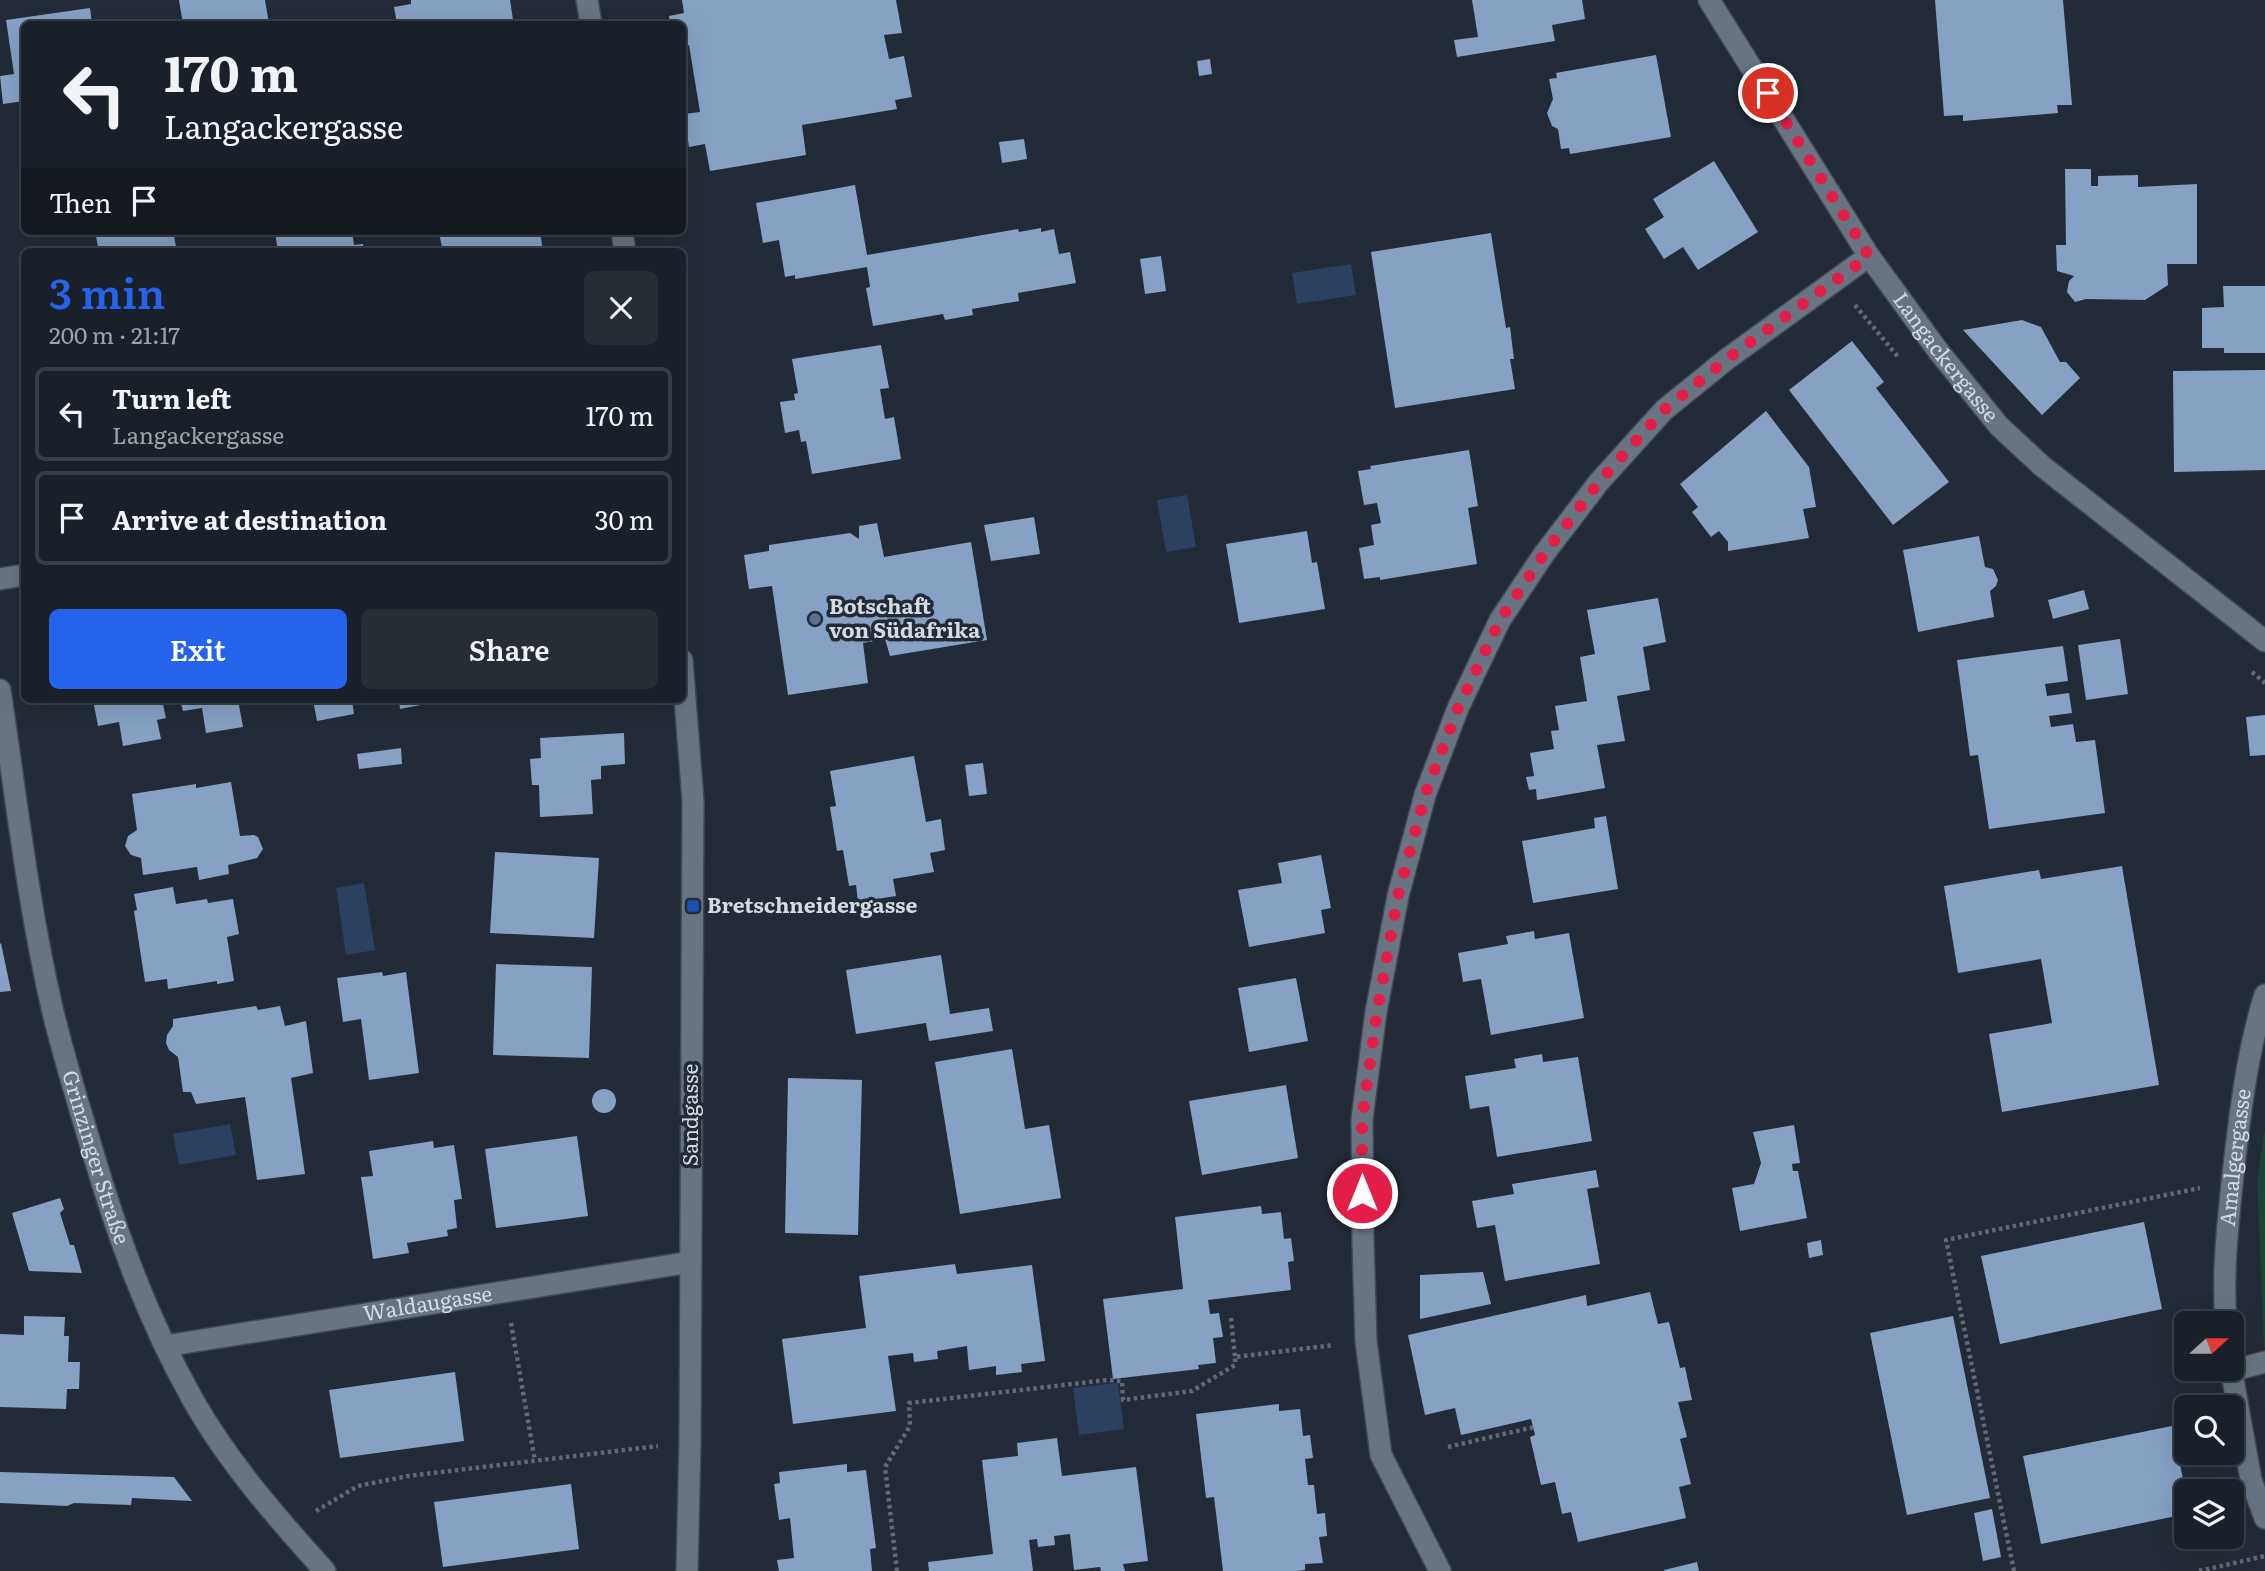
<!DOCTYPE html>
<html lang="en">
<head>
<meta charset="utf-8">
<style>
  :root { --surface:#1a2029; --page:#272d35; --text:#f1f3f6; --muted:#9fa3a8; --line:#383e46; --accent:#2563eb }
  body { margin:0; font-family:Literata,serif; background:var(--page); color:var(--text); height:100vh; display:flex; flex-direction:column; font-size:26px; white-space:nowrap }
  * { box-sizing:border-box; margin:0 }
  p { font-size:23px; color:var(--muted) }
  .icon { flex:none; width:38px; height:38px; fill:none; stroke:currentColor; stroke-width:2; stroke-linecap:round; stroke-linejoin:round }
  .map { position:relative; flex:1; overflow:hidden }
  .side { position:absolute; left:21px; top:248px; width:665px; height:455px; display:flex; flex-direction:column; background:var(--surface); border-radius:10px; box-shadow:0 7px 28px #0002,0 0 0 2px var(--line) }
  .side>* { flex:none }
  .top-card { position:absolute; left:21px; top:21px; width:665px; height:214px; border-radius:10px; box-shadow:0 7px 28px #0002,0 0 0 2px var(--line); background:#1a2029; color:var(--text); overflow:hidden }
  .needle { width:46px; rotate:69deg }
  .tools { position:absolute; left:2174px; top:1311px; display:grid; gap:14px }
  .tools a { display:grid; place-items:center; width:70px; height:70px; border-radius:10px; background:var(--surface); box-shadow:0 7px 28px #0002,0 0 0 2px var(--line); font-size:35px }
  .pin { position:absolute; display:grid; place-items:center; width:60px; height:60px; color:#fff; margin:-30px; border:4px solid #fff; border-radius:50%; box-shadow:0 2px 7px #0007 }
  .me { position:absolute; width:77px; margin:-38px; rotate:0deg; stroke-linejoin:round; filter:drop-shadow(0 0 5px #0008) }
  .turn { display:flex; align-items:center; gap:24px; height:147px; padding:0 28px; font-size:32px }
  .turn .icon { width:91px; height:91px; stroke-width:2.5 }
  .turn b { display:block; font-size:49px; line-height:60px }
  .then { display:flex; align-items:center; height:66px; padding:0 28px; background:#0003; gap:14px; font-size:26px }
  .round { display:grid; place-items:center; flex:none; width:74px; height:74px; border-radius:10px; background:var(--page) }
  .summary { display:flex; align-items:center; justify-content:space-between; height:119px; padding:0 28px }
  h1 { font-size:42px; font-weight:600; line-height:52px; color:var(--accent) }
  .cta { display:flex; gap:14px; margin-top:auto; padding:14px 28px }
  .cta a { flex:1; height:80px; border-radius:10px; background:var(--accent); color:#fff; font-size:28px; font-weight:600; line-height:80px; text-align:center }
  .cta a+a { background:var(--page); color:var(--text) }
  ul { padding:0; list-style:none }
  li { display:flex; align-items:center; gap:21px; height:94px; margin:0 14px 10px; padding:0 14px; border:4px solid var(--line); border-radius:10px }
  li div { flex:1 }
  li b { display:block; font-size:26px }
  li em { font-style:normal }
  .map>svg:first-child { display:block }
  .green { fill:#1c4333 }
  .water { fill:#2c4160 }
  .building { fill:#86a1c4 }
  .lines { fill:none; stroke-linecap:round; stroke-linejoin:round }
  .minor-casing { stroke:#404751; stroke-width:24 }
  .path { stroke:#616974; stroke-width:4.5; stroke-dasharray:3.5 3.5; stroke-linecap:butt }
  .minor { stroke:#697482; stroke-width:21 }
  .route { stroke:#e11d48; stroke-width:12; stroke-dasharray:0 21.6 }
  .service-dot { fill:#5c6f8a; stroke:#222b37; stroke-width:2.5 }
  .transit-dot { fill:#1a4fb4; stroke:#222b37; stroke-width:2.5 }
  .labels { text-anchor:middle; stroke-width:7; stroke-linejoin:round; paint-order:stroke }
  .street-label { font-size:21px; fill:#d5dbe3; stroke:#222b37 }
  .poi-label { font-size:21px; font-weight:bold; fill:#d5dbe3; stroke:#222b37; text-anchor:start }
</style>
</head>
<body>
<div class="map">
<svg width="2265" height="1571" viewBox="0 0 2265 1571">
  <rect width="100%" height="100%" fill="#222b37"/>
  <path class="green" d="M2265,1129V1347L2264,1348L2257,1178Z"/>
  <g class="water">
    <path d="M1351,264L1356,295L1297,304L1292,273Z"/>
    <path d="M1187,495L1196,547L1166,552L1157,500Z"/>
    <path d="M364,883L375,950L346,955L336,888Z"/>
    <path d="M230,1124L236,1155L179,1165L173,1134Z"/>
    <path d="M1118,1383L1124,1429L1079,1435L1073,1388Z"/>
  </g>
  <g class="building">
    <path d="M179,0H265L269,24H183Z"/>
    <path d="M411,0H510L513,20L487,24H397L394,7L411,4Z"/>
    <path d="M682,0H896L902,33L884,35L889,59L904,56L912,97L895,100L897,109L802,125L806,155L710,171L705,144L689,147L684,114L700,112L689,45L682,46V24H670L669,16L684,13Z"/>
    <path d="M1472,0H1582L1585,19L1552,25L1555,41L1457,57L1454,40L1478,37Z"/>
    <path d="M1935,0H2063L2072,105H2057L2058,113L1963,121V115L1944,116Z"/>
    <path d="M90,8L92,24H24V101L3,104L0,76L14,74L6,20Z"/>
    <path d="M1656,55L1671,137L1570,154L1569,148L1561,149L1558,129L1552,126L1547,113L1553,99L1549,79L1557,78L1556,73Z"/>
    <path d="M1210,59L1212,74L1199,76L1197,61Z"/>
    <path d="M1024,139L1027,159L1002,163L999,142Z"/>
    <path d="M1714,161L1758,232L1698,270L1683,247L1664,259L1645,229L1664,217L1653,199Z"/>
    <path d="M2065,169H2091V186H2098V176L2138,175V187L2197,184V264H2167L2168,285L2145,300L2086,299L2075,302L2067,292L2069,281L2074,276L2057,271L2056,245H2066Z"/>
    <path d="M855,185L867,255L1018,229L1019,232L1041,228V232L1054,229L1059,254L1070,252L1076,283L1018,293L1019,301L972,309L973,315L945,320L943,314L873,326L866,288L870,287L867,267L795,279V275L785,277L779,240L763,243L756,203Z"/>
    <path d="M95,231H173L177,252H99Z"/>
    <path d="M275,231H352L354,245L363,244L364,252H278Z"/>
    <path d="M443,231H540L543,252H443L439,233Z"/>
    <path d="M1491,233L1506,328L1510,327L1514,359H1510L1515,389L1395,408L1371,252Z"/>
    <path d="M1161,256L1166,291L1145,294L1140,259Z"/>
    <path d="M2223,286H2265V353H2224V348H2202V308L2224,307Z"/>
    <path d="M2022,320L2041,327L2060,362H2066L2080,378L2042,415L1963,330Z"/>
    <path d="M1852,341L1884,382L1876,388L1949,482L1893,525L1789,390Z"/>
    <path d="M881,345L889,388L880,389L885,419L894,417L901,459L812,474L806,441L801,442L799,430L785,433L780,402L795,400L794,394L798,393L792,359Z"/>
    <path d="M2265,370V470L2174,472L2173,371Z"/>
    <path d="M1766,411L1809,467L1816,507L1803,509L1809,538L1728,551V542L1719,531L1711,537L1692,512L1698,507L1680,484Z"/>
    <path d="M1469,450L1478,506L1468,508L1477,564L1380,580V577L1364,579L1359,548L1374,545L1371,525L1381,523L1377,503L1364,505L1358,471L1371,469L1370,466Z"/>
    <path d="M1034,517L1040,554L991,561L984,525Z"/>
    <path d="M877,523L884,557L971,542L987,640L890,656L885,639L863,643L868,683L788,695L772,586L749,589L744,555L769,551V545L850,533L859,539V526Z"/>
    <path d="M1307,531L1312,563L1317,562L1325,609L1239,623L1226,544Z"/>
    <path d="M1979,536L1985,567L1993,569L1998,580L1996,586L1990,591L1994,617L1918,632L1903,550Z"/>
    <path d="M2084,590L2089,609L2053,619L2048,600Z"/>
    <path d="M1658,598L1666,642L1643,647L1650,690L1617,696L1625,741L1597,745L1605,788L1537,800L1536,789L1529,790L1526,777L1534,776L1530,753L1554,749L1551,731L1559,730L1555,706L1587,701L1580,657L1595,654L1587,610Z"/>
    <path d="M2120,639L2128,694L2086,700L2078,645Z"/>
    <path d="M2063,646L2068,681L2045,684L2047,696L2069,693L2072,713L2049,716L2051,727L2073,724L2076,742L2095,740L2105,813L1989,829L1978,755L1970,756L1957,660Z"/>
    <path d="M93,700H162L166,718L157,720L161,739L123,746L119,722L98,726Z"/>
    <path d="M180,700H248L249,703L239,705L243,727L206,733L202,708L183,711Z"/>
    <path d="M313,700H352L354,714L317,721Z"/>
    <path d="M399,700H441V701L400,709Z"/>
    <path d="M2265,715V755L2250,756L2246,717Z"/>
    <path d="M624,733L625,764L601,766V779L591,780L593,814L540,817L539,785H532L530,759L541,758L540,738Z"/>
    <path d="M401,748L402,764L359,769L357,754Z"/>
    <path d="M914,756L926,822L941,819L945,850L930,853L934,872L893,879L896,896L858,902L856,885L849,886L843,850L837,851L830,807L836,806L830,771Z"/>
    <path d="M983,763L987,794L969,796L965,765Z"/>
    <path d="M231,782L240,836L254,835L258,837L263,849L257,858L228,865L229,874L199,880L197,867L143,875L141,858L131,855L125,846L128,836L137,830L132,794L196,784V788Z"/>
    <path d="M1606,816L1618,889L1533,903L1522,841L1595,828L1594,818Z"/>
    <path d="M495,852L599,858L594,938L490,933Z"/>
    <path d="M1321,855L1331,908L1321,910L1325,933L1249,947L1238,890L1282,883L1278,863Z"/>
    <path d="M2122,866L2159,1085L2002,1112L1989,1034L2052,1023L2041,959L1958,973L1944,886L2039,870L2041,879Z"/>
    <path d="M173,887L176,904L207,899L208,903L233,899L239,934L227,937L234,981L217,984V981L168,989L167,979L145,982L134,911L137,910L134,894Z"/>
    <path d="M1534,931L1535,939L1569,933L1584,1018L1491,1035L1481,979L1463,982L1458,953L1508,944L1506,936Z"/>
    <path d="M1,943L11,991L0,992V944Z"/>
    <path d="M941,955L950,1014L989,1008L993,1031L929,1041L926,1023L856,1034L846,970Z"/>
    <path d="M496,964L592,967L589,1058L493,1055Z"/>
    <path d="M382,972L383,976L406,972L419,1073L369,1080L361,1019L343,1022L337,978Z"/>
    <path d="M1296,978L1308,1041L1249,1052L1238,988Z"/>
    <path d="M256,1006L258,1010L280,1006L285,1026L306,1021L313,1073L291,1078L305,1174L257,1180L245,1097L196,1104L191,1092H183L178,1057L169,1050L166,1043L167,1035L173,1026V1019Z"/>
    <path d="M1012,1049L1025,1129L1049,1125L1061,1198L960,1214L935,1062Z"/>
    <path d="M1542,1054L1543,1062L1578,1057L1592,1141L1497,1157L1489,1106L1470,1109L1465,1076L1516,1068L1514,1059Z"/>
    <path d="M788,1078L862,1080L858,1235L785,1233Z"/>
    <path d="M1286,1085L1298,1158L1202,1175L1189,1101Z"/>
    <circle cx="604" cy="1101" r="12"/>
    <path d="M1794,1125L1800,1163L1792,1164L1793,1171H1798L1807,1218L1740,1231L1732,1188L1754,1184L1761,1163L1753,1132Z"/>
    <path d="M577,1136L588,1216L496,1228L485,1149Z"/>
    <path d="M433,1141L434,1148L454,1145L462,1199L454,1200L457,1228L447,1230L448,1236L407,1243L409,1253L373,1259L361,1177L373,1176L369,1151Z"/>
    <path d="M1596,1170L1599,1187L1587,1189L1600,1264L1505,1281L1495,1225L1477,1228L1472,1201L1514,1194L1512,1184Z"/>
    <path d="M60,1198L64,1209L60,1213L70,1245H74L82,1273L29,1271L12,1213Z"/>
    <path d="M1261,1206L1262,1214L1281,1212L1284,1239L1291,1238L1294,1261L1288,1262L1291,1290L1208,1300L1210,1314L1219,1313L1223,1337L1213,1338L1216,1363L1198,1365L1199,1369L1113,1379L1103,1299L1183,1289L1175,1217Z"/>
    <path d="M2144,1222L2162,1309L2000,1344L1981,1256Z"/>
    <path d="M1821,1240L1823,1255L1809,1258L1807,1243Z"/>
    <path d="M955,1264L957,1274L1032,1265L1045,1361L1021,1364L1022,1372L996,1375V1366L969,1370L967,1346L937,1351L938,1359L914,1362L913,1353L888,1356L896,1411L793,1424L782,1339L866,1328L859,1276Z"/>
    <path d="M1483,1272L1491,1304L1420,1319V1275Z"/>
    <path d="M1650,1292L1658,1324L1669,1322L1680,1368L1685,1367L1692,1400L1678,1402L1687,1437L1680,1439L1691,1484L1679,1487L1686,1518L1578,1542L1571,1512L1562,1514L1555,1482L1541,1485L1530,1437L1535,1435L1531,1419L1461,1435L1455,1408L1425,1415L1408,1335L1586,1295L1587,1306Z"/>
    <path d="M24,1316L65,1317L64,1336H69L68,1362H80L79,1389H67L66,1409L0,1407V1334L24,1335Z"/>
    <path d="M1953,1316L1990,1498L1907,1515L1870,1333Z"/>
    <path d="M455,1372L464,1441L340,1458L329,1390Z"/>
    <path d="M1279,1404V1411L1300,1409L1303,1436L1310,1435L1313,1458L1305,1459L1308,1485H1314L1317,1514L1325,1513L1327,1536L1319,1537L1323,1563L1305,1564V1570L1297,1571H1223L1214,1497L1206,1498L1196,1414Z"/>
    <path d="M2172,1426L2186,1493V1514L2041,1544L2023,1456Z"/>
    <path d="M1057,1438L1062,1476L1136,1467L1148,1561L1123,1564L1125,1571H1101L1100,1567L1074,1570L1070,1534L1054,1536L1055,1545L1038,1547L1037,1539L1029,1540L1033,1571H929L928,1562L993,1554L982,1460L1018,1456L1017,1443Z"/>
    <path d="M847,1464V1472L866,1470L876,1548L870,1549L872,1571H779L777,1560L794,1558L790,1518L779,1520L774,1484L780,1483L779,1472Z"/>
    <path d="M0,1472L174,1477L192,1501L132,1498L131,1505L74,1503L67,1506L0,1503Z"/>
    <path d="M571,1484L579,1549L443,1567L434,1502Z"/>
    <path d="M1992,1509L2001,1557L1983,1561L1974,1513Z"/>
    <path d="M1697,1562L1699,1571H1664V1570Z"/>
  </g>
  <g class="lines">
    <g class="minor-casing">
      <g id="minor">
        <path d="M587,0L591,24"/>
        <path id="s1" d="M1709,0L1869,256L1939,352L1999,426L2042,466L2265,641"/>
        <path d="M622,231L625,252"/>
        <path d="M0,579L24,575"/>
        <path d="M682,660L693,801L690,1442L687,1571"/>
        <path id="s2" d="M0,690C16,796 28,904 52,1008C63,1054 77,1100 91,1146C117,1235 147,1318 193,1400C228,1462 277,1518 325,1571"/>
        <path id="s3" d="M2226,1323C2222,1273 2228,1223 2233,1174C2240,1114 2247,1052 2265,995"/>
        <path id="s4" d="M165,1346L691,1262"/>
        <path d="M2231,1368L2251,1480L2265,1518"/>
        <path d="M2231,1371L2265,1362"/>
        <path d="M1440,1571L1381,1455L1366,1341L1363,1242L1362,1119L1376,1012L1398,896L1425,795L1458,708L1500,620L1544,554L1599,482L1664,410L1727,359L1869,256"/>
      </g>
    </g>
    <g class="path">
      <path d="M1855,305L1899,358"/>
      <path d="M2252,672L2265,683"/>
      <path d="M1231,1318L1235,1357"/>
      <path d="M511,1323L535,1461"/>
      <path d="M1448,1447L1534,1427"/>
      <path d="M316,1511L358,1486L408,1476L658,1446"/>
      <path d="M897,1571L885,1467L910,1426L909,1403L1107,1380L1122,1381L1123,1400L1192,1391L1235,1365V1357L1334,1345"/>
      <path d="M2014,1571L1946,1240L2200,1188"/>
      <path d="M2199,1571L2265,1556"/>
    </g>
    <use href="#minor" class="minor"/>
  </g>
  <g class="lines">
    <path class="route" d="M1362,1193V1119L1377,1012L1398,896L1425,795L1458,708L1500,620L1544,554L1599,482L1664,410L1727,359L1869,256L1768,93"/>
  </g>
  <circle class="service-dot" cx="815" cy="619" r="7"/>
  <rect class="transit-dot" x="686" y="899" width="14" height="14" rx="3.5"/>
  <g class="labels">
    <g class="street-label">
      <text dy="7" stroke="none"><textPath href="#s1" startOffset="429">Langackergasse</textPath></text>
      <text transform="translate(691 1115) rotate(-90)" y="7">Sandgasse</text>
      <text dy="7" stroke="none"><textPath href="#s2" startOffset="478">Grinzinger Straße</textPath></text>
      <text dy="7" stroke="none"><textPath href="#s3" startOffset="166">Amalgergasse</textPath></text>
      <text dy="7" stroke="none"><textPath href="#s4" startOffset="266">Waldaugasse</textPath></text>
    </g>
    <g class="poi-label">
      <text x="829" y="614">Botschaft<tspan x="829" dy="24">von Südafrika</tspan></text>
      <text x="707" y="913">Bretschneidergasse</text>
    </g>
  </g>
</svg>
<div class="tools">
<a><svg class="needle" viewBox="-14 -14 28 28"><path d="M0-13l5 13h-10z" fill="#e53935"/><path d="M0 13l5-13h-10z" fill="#9fa3a8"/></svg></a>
<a><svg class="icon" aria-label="search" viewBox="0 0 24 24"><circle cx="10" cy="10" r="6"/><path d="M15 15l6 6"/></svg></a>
<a><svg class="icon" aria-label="layers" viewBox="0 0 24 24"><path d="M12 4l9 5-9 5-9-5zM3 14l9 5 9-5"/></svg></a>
</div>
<div class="pin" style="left:1768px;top:93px;background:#d93025"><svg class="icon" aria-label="arrive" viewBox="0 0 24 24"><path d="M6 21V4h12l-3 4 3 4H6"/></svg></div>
<svg class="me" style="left:1362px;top:1193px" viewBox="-20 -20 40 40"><circle r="17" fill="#e11d48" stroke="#fff" stroke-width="3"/><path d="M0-11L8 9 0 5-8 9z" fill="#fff"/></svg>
<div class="top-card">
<div class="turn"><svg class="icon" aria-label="left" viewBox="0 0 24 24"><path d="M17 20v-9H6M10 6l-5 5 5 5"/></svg><div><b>170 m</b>Langackergasse</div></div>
<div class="then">Then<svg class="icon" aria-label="arrive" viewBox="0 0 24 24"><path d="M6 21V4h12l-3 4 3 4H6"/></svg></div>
</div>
<section class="side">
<div class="summary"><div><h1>3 min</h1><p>200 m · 21:17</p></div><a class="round"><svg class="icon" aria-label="close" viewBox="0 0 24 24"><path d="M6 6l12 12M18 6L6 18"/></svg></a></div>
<ul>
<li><svg class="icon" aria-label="left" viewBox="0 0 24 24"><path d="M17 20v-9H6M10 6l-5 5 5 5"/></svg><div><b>Turn left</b><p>Langackergasse</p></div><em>170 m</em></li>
<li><svg class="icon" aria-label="arrive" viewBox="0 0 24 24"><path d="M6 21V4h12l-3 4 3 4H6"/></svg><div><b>Arrive at destination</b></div><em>30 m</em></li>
</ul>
<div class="cta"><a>Exit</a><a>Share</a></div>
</section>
</div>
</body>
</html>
